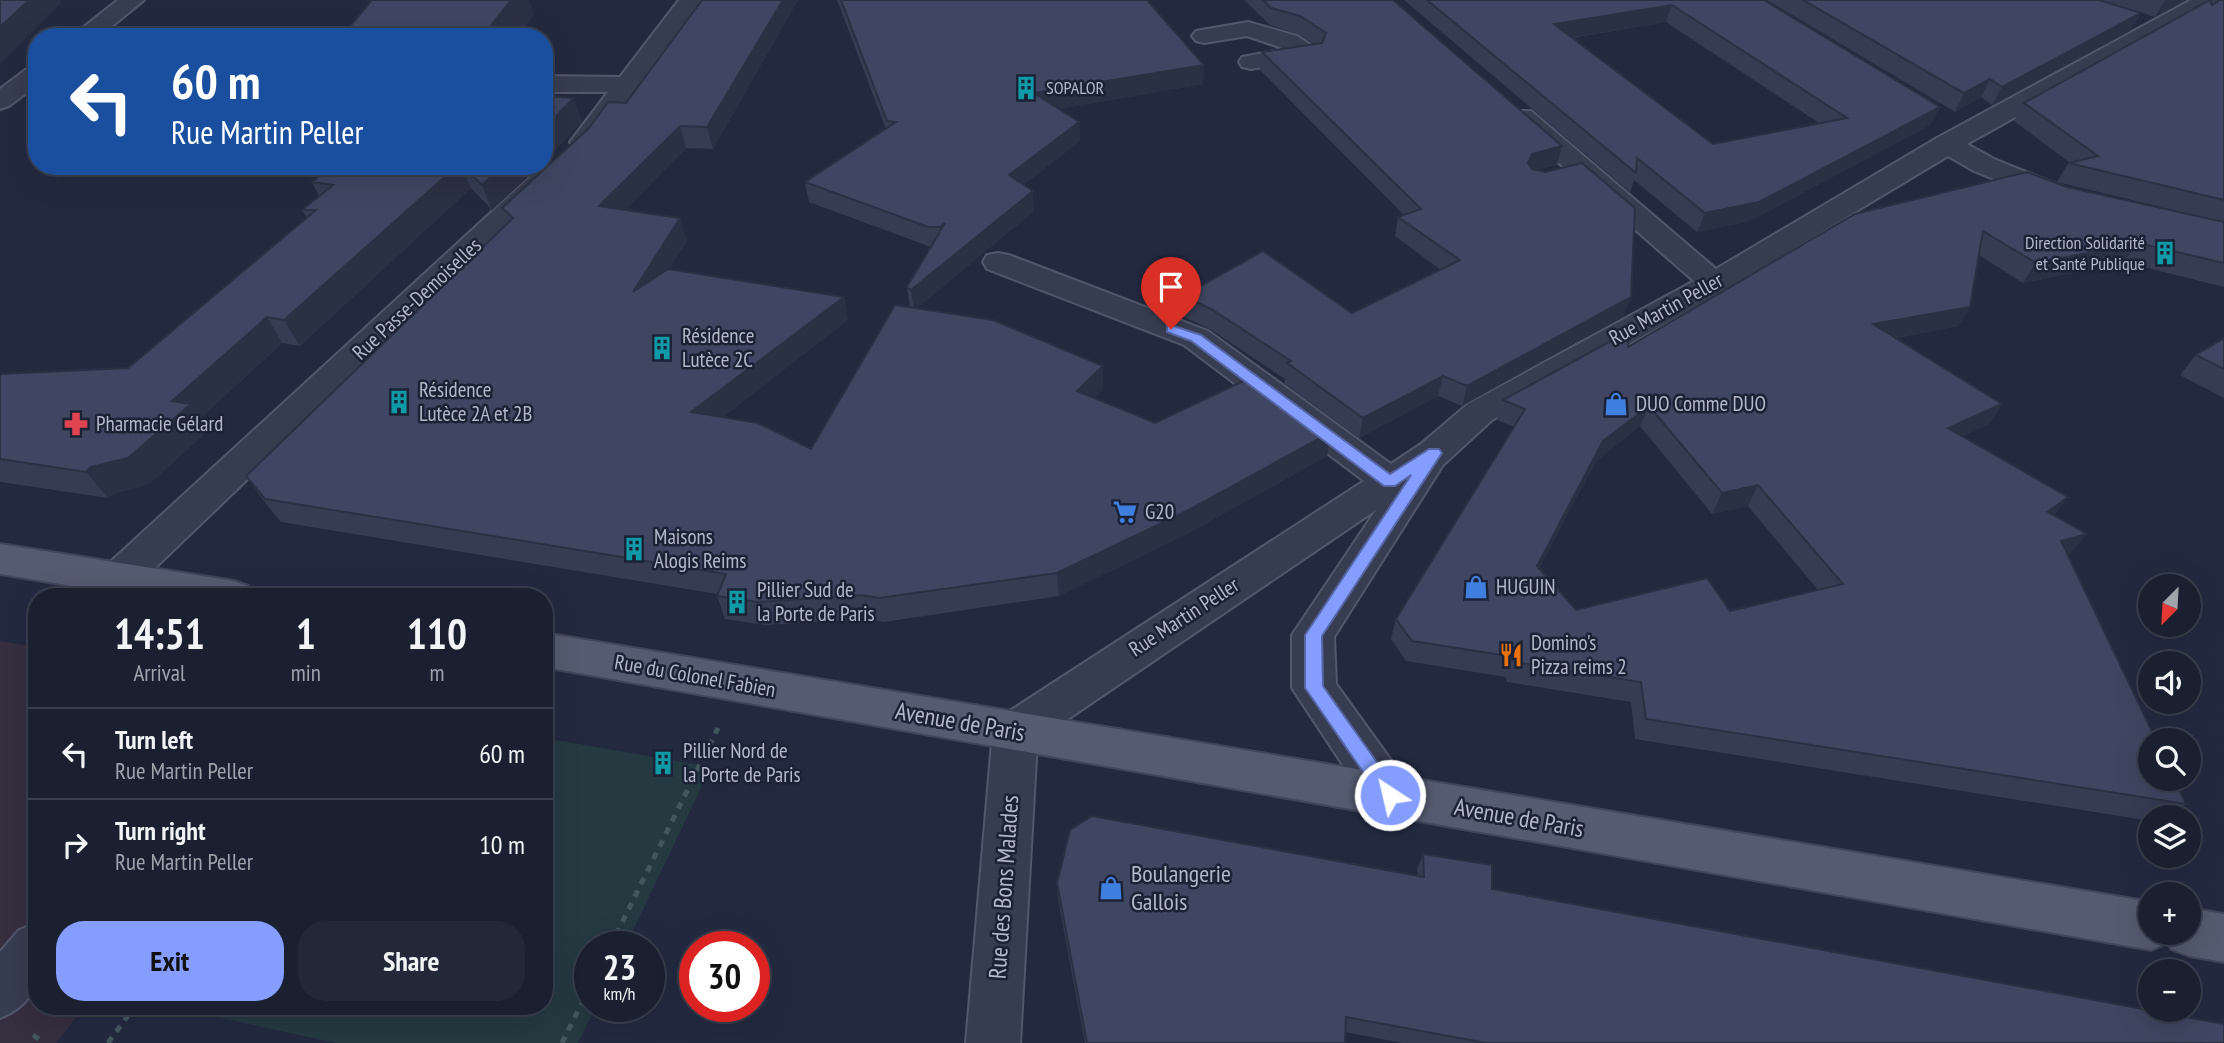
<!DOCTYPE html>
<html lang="en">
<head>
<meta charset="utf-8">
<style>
  :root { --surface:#1a2030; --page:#232838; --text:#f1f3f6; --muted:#9fa3ab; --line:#383e4c; --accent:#849dff }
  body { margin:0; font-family:"PT Sans Narrow",sans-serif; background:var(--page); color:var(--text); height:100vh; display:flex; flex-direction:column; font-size:26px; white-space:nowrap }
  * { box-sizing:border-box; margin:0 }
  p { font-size:23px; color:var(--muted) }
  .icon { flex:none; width:38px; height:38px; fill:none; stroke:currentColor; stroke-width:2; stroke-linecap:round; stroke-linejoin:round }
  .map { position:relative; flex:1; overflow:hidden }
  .sheet { position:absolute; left:28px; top:588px; width:525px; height:427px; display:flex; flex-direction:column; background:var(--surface); border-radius:28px; box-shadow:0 7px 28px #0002,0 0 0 2px var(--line) }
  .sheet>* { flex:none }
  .top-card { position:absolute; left:28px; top:28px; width:525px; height:147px; border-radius:28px; box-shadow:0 7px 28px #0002,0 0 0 2px var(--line); background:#1a4fa0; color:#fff; overflow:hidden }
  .needle { width:46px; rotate:204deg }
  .fabs { position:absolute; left:2138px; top:574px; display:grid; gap:14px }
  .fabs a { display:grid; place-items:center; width:63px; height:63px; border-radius:50%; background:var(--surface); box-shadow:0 7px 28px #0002,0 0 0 2px var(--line); font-size:35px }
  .speed { position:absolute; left:574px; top:931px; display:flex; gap:14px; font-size:35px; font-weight:700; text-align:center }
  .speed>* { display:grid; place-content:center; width:91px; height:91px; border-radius:50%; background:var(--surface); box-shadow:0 7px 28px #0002,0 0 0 2px var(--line); line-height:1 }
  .speed small { font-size:18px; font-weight:400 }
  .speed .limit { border:10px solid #d22; background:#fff; color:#111 }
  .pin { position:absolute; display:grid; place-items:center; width:60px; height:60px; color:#fff; margin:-72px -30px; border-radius:50% 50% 50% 0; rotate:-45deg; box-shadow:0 0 7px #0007 }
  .pin .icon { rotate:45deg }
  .me { position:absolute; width:77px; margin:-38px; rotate:325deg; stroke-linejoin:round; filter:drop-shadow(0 0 5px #0008) }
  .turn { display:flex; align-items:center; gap:24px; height:147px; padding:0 28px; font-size:32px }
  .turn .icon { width:91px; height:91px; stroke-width:2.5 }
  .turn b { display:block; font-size:49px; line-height:60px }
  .eta { display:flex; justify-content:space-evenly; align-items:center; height:119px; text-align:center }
  .eta b { font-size:42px; font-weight:800; line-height:49px }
  .primary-button { display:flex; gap:14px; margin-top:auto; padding:14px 28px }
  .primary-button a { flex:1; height:80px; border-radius:28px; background:var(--accent); color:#111; font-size:28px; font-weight:800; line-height:80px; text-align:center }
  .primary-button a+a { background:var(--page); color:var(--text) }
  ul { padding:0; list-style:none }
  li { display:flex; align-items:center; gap:21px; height:91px; padding:0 28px; border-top:2px solid var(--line) }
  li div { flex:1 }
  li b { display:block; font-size:26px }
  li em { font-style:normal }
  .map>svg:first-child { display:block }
  .medical { fill:#352f40 }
  .green { fill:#253941 }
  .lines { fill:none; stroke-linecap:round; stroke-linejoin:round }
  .minor-casing { stroke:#52586b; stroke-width:4 }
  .major-casing { stroke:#404659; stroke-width:4 }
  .path { stroke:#43565e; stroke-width:5; stroke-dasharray:7 7; stroke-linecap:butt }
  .minor { fill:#373d50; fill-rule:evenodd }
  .major { fill:#555b70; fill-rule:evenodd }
  .wall { fill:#353c53; fill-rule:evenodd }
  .shaded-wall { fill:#2b3144 }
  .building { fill:#3e4661; stroke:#2b3144; stroke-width:2; fill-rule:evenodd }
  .route { fill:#849dff; stroke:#5666a6; stroke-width:2 }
  .labels { text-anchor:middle; stroke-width:5; stroke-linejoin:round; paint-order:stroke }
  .far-poi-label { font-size:18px; fill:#b3b8cb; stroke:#1c2235; text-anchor:start }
  .street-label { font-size:21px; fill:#b3b8cb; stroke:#1c2235 }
  .poi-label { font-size:21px; fill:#b3b8cb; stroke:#1c2235; text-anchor:start }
  .near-street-label { font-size:24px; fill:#b3b8cb; stroke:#1c2235 }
  .near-poi-label { font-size:24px; fill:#b3b8cb; stroke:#1c2235; text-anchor:start }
</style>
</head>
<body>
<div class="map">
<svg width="2224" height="1043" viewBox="0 0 2224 1043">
  <rect width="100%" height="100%" fill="#232a40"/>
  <path class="medical" d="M0,641L37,647V1006H85L56,1043H0Z"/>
  <path class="green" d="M544,738L711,767L625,947H590V1006H596L578,1043H336L166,1006H544Z"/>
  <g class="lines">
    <g class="minor-casing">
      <g id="minor">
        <path d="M118,0H144L99,37H71Z"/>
        <path d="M679,0H702L594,148H574L570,142L608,92H544V76L620,77Z"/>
        <path d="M2191,0H2219L2216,5L1967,144L1994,159L2068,189L2072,195L2068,201L2058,204L2048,201L1974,171L1948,156L1725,290L1492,420L1443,465L1334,637L1336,684L1406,781L1412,795L1406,809L1389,815L1372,809L1292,688V635L1376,510L1037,740L1020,1043H966L993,731L999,718L1364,481L1184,345L987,269L983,262L987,255L998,253L1009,255L1208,331L1391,464L1421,444L1468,404L1694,281L1513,123L1509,117L1513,111H1531L1716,269L1937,138Z"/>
        <path d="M1248,22L1297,36L1322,53L1319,58L1310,60L1251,69L1242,67L1239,62L1242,57L1285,49L1247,36L1204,43L1196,41L1192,36L1196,31Z"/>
        <path d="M37,66V85L9,106L0,109V89L28,68Z"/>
        <path d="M542,173L552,175L556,181L552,187L134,588L120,592L106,588L100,577L106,566L532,175Z"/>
        <path d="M37,923C37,966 47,999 0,1018V952L19,930Z"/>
      </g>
    </g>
    <g class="major-casing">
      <g id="major">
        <path d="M0,544L234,581L248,586L254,597H139L0,574Z"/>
        <path d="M544,633L2151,902V933H2189V908L2224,914V962L2189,956L2171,949L2168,943L2151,950L544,667Z"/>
      </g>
    </g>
    <g class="path">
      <path d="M610,947L718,728"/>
      <path d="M33,1035L44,1043"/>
      <path d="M108,1043L135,1006"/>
      <path d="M562,1043L590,987"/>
    </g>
    <use href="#minor" class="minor"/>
    <use href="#major" class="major"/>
  </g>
  <g class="wall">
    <path d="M702,0H798L713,149L686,148L625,210L687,241L669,269L844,297L848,320L722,417L811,449L910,307L907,287L931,247L809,202L805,182L886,129L837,0H1147L1203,84L1058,109L1079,122L1080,141L1023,185L1034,211L917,308L1103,389L1094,398L1155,423L1331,432L1327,456L1187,534L1059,596L884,622L867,619L765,625L725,619L717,596V594L281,522L263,500L246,476L508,222L502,208L626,103Z"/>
    <path d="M1244,0H1393L1557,165L1537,170L1623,316L1462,406L1438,396L1359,438L1284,383L1285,379L1210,329L1182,316L1183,296L1352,313L1441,270L1395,236L1398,217L1404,215L1260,70L1262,52L1314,44L1298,34L1270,25Z"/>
    <path d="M1404,0H1764L1940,107L1930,125L1750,221L1697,232L1634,180L1630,192ZM1666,22L1819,123L1713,144L1572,38Z"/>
    <path d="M1767,0H2099L2141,13L2130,31L1992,105L1981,97L1955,112Z"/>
    <path d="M2099,0H2186L2155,17Z"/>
    <path d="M2224,0V287L2124,262L2023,283L1979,255L1970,307L1958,326L1896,338L2002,404L1988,425L1962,436L2068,497L2054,515L2070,554L2067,555L2186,804L2171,817H2151V821L1635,739L1631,702L1507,682L1506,677L1406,661L1391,639L1396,619L1514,427L1497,420L1503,400L1628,347L2067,187L2207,218L2057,182L2069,162L2014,121L2024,103L2212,5ZM1640,426L1712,514L1748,506L1818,590L1730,611L1576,610L1539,568L1596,461Z"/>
    <path d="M534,14L517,37H347L345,32Z"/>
    <path d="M331,166H540L492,210L471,188L300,346L282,343L201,418L209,430L149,484L113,494L108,498L0,482V374L128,368L307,218L302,210L319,196L312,182Z"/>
    <path d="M2224,338V398L2180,375L2196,355Z"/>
    <path d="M1423,854L1492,889L2224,1043H1402L1345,1032V1043H1085L1058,899L1057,883L1418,875L1417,870Z"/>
  </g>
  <g class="shaded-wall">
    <path d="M29,0H60L61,3L0,64V27Z"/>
    <path d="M511,0H529L534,14L517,37H482Z"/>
    <path d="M783,0H798L713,149L707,127Z"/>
    <path d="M2165,0H2186L2155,17Z"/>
    <path d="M1672,5L1666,22L1549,41L1554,24Z"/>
    <path d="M2141,13L2130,31L1992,105L2002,87Z"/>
    <path d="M1204,65L1203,84L1035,113L1034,93Z"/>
    <path d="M1990,79L1981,97L1955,112L1964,93Z"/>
    <path d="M574,98L582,122L544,162V128Z"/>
    <path d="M1940,107L1930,125L1750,221L1697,232L1705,213Z"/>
    <path d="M1079,122L1080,141L1010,195L1009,175Z"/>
    <path d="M680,126L686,148L606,229L599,206Z"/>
    <path d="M1562,146L1557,165L1527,173L1528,163L1532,154Z"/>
    <path d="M457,166H461L471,188L300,346L284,320Z"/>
    <path d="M503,166H540L492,210L482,185Z"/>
    <path d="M1033,191L1034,211L914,311L911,290Z"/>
    <path d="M680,218L687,241L640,316L633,292Z"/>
    <path d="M2138,243L2124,262L2023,283L2036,263Z"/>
    <path d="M844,297L848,320L699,436L691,412Z"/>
    <path d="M1631,297L1623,316L1462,406L1467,386Z"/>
    <path d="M1970,307L1958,326L1862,344L1873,324Z"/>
    <path d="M267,317L282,343L201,418L209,430L149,484L113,494L108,498L86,472L172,401Z"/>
    <path d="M1103,366V389L1077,414V391Z"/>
    <path d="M1443,376L1438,396L1359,438L1363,418Z"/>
    <path d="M2002,404L1988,425L1935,449L1948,428Z"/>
    <path d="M1649,406L1640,426L1596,461L1530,586L1537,566L1603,441Z"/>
    <path d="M1331,432L1327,456L1187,534L1059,596L1057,573Z"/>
    <path d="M1758,485L1748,506L1712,514L1722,493Z"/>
    <path d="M2068,497L2052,517L2048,512Z"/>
    <path d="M2087,534L2070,554L2044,561L2061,541Z"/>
  </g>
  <g class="building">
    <path d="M0,0H29L0,27Z"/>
    <path d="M372,0H511L482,37H371L376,31L345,32Z"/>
    <path d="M702,0H783L707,127L680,126L599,206L680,218L633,292L668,269L844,297L691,412L758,423L811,449L895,305L993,320L1103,366L1077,391L1155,423L1254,376L1331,432L1189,510L1057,573L879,598L861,595L757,602L717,596L726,574L265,499L246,476L513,218L502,208L589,128L608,102L626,103Z"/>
    <path d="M841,0H1147L1204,65L1034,93L1079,122L1009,175L1033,191L911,290L907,287L945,223L940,227H928L805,182L896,122L887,121Z"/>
    <path d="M1263,0H1393L1562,146L1532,154L1528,163L1532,169L1545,172L1582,163L1635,208L1631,297L1467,386L1443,376L1363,418L1287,363L1291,361L1211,309L1183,296L1263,251L1352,313L1460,260L1398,217L1421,209L1262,52L1322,43L1326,33L1300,16L1271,8Z"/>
    <path d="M1427,0H1764L1940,107L1759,202L1705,213L1637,158L1636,173ZM1672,5L1847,118L1713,144L1554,24Z"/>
    <path d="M1803,0H2099L2141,13L2002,87L1990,79L1964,93Z"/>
    <path d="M2210,0L2212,5L2220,0H2224V200L2069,163L2098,156L2024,103Z"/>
    <path d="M544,96L574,98L544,128Z"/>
    <path d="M331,166H457L284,320L267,317L172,401L191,404L128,458L91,467L86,472L0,459V374L128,368L316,210H302L333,185L312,182Z"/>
    <path d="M463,166H503L482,185Z"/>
    <path d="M2027,172L2067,187L2224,222V263L2138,243L2036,263L1983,231L1970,307L1873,324L2002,404L1948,428L2068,497L2048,512L2087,534L2061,541L2156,740H2151V779H2174L2186,804L1646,719L1641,682L1515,662L1514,657L1412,641L1396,619L1525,409L1503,400L1629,331L1628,347L1855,214ZM1649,406L1722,493L1758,485L1843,584L1730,611L1707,578L1576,610L1537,566L1603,441Z"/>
    <path d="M2224,338V369L2196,355Z"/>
    <path d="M1092,816L1424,877L1423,854L1492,865V889L2224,1024V1043H1486L1346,1017L1345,1043H1087L1057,883L1070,830Z"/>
  </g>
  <path class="route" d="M1171,325L1201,335L1390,474L1429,449H1439L1442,453L1322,636L1323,686L1396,789L1399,795L1396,801L1390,804L1383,801L1305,688V635L1411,475L1395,486H1384L1191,341L1167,332V326Z"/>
  <defs>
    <g id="building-bare" transform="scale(1.89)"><path d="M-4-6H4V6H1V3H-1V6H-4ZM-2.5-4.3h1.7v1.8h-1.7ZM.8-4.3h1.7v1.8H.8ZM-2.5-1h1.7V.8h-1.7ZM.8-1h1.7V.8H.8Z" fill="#0f9aa8" stroke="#1c2235" stroke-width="2.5" paint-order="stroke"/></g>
    <g id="shop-bare" transform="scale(1.89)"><path d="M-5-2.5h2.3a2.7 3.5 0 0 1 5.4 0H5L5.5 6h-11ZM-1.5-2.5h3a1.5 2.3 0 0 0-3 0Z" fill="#3f7fe0" stroke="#1c2235" stroke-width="2.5" paint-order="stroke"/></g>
    <g id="pharmacy-bare" transform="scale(1.89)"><path d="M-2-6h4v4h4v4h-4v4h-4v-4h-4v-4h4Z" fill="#e0444e" stroke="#1c2235" stroke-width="2.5" paint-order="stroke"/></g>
    <g id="supermarket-bare" transform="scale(1.89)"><path d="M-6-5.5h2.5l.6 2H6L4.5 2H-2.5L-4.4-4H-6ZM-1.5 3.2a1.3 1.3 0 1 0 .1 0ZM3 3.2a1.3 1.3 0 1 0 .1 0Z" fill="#3f7fe0" stroke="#1c2235" stroke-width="2.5" paint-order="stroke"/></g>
    <g id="restaurant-bare" transform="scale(1.89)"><path d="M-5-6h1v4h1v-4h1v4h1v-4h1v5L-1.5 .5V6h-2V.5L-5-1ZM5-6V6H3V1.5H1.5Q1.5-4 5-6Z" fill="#e8710a" stroke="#1c2235" stroke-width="2.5" paint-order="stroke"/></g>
  </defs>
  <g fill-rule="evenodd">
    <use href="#building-bare" x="1026" y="88"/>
    <use href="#building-bare" x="2165" y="253"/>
    <use href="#building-bare" x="662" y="348"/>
    <use href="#building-bare" x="399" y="402"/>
    <use href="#shop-bare" x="1616" y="404"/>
    <use href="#pharmacy-bare" x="76" y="424"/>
    <use href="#supermarket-bare" x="1125" y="512"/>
    <use href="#building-bare" x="634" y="549"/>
    <use href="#shop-bare" x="1476" y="587"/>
    <use href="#building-bare" x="737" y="602"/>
    <use href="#restaurant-bare" x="1511" y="655"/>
    <use href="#building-bare" x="663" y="763"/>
    <use href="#shop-bare" x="1111" y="888"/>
  </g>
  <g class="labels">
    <g class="far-poi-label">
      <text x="1046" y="94">SOPALOR</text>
      <text x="2145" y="249" text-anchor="end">Direction Solidarité<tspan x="2145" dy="21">et Santé Publique</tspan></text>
    </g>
    <g class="street-label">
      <text transform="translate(417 299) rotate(-43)" y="7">Rue Passe-Demoiselles</text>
      <text transform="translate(1666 309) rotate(-29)" y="7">Rue Martin Peller</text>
      <text transform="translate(1184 617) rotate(-33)" y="7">Rue Martin Peller</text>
      <text transform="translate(695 676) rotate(10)" y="7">Rue du Colonel Fabien</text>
    </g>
    <g class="poi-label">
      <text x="682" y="343">Résidence<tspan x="682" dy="24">Lutèce 2C</tspan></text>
      <text x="419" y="397">Résidence<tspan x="419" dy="24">Lutèce 2A et 2B</tspan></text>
      <text x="1636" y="411">DUO Comme DUO</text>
      <text x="96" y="431">Pharmacie Gélard</text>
      <text x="1145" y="519">G20</text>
      <text x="654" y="544">Maisons<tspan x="654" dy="24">Alogis Reims</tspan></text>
      <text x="1496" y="594">HUGUIN</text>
      <text x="757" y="597">Pillier Sud de<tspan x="757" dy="24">la Porte de Paris</tspan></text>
      <text x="1531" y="650">Domino's<tspan x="1531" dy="24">Pizza reims 2</tspan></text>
      <text x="683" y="758">Pillier Nord de<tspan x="683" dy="24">la Porte de Paris</tspan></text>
    </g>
    <g class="near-street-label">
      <text transform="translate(960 722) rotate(10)" y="8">Avenue de Paris</text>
      <text transform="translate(1519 818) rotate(10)" y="8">Avenue de Paris</text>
      <text transform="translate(1004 887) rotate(-86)" y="8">Rue des Bons Malades</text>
    </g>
    <g class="near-poi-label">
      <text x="1131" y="882">Boulangerie<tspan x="1131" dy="28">Gallois</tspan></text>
    </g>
  </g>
</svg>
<div class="fabs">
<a><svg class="needle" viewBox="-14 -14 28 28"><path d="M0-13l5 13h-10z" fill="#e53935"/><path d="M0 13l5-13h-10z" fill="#9fa3ab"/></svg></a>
<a><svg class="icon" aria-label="sound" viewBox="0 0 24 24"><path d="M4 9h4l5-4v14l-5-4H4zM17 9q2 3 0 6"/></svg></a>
<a><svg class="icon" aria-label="search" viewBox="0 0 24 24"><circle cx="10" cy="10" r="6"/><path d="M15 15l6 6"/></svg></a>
<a><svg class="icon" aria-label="layers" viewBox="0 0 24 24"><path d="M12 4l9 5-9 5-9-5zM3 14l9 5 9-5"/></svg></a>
<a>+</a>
<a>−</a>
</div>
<div class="speed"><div>23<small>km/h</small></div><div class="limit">30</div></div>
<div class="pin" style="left:1171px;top:329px;background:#d93025"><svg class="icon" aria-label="arrive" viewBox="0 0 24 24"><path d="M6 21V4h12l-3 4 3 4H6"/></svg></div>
<svg class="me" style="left:1390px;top:795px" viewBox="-20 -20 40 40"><circle r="17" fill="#849dff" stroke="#fff" stroke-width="3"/><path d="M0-11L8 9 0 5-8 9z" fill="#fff"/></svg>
<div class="top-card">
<div class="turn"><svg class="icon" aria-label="left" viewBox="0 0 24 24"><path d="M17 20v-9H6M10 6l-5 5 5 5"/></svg><div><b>60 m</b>Rue Martin Peller</div></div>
</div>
<section class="sheet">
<div class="eta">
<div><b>14:51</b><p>Arrival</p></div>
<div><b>1</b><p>min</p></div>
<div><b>110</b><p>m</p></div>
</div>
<ul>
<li><svg class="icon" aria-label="left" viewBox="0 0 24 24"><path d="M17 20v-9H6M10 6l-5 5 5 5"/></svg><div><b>Turn left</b><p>Rue Martin Peller</p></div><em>60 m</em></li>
<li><svg class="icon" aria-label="right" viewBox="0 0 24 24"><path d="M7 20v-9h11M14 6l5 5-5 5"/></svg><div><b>Turn right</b><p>Rue Martin Peller</p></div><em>10 m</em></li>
</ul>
<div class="primary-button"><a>Exit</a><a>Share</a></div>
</section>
</div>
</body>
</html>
